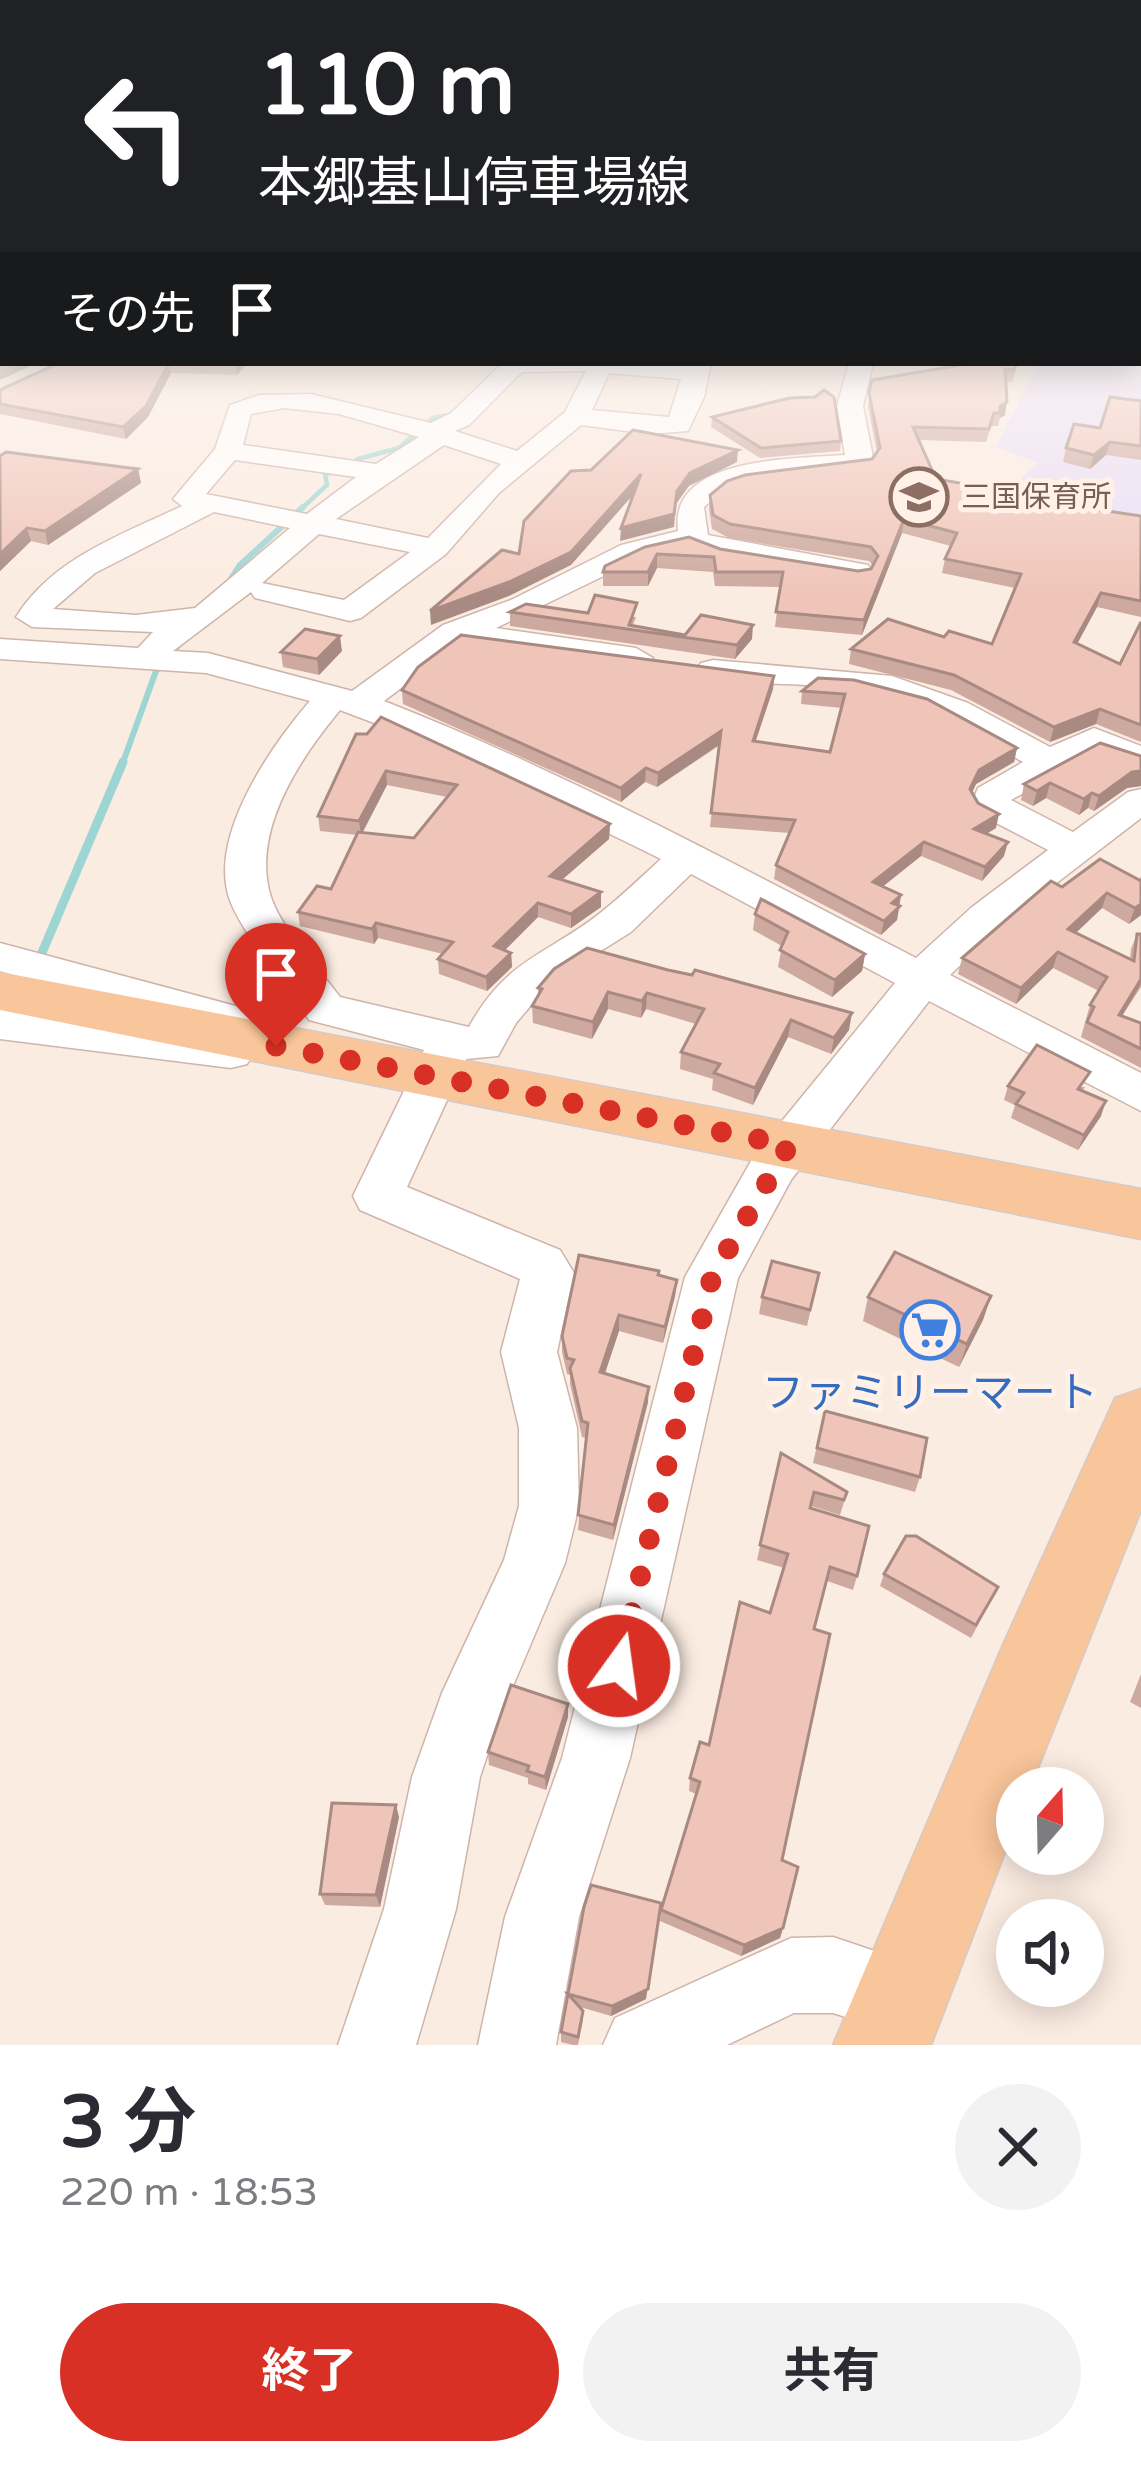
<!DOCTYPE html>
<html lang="ja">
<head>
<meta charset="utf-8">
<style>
  :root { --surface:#fff; --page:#f2f2f3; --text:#2b2b33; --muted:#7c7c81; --accent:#d93025 }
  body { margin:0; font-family:"Varela Round","Noto Sans JP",sans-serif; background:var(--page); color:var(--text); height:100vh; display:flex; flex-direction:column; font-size:45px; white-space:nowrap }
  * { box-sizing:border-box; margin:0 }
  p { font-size:39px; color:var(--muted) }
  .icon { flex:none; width:66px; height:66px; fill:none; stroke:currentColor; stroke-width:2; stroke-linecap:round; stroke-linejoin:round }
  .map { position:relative; height:2045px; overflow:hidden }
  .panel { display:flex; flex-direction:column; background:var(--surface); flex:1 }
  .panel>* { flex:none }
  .guide { position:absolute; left:0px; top:0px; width:1143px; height:366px; box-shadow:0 6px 30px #0003; background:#202124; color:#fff; overflow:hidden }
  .needle { width:78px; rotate:20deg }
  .controls { position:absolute; left:996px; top:1767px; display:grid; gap:24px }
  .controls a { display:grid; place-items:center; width:108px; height:108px; border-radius:50%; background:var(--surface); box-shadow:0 6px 30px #0003; font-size:60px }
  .pin { position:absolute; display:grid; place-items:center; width:102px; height:102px; color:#fff; margin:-123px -51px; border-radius:50% 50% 50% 0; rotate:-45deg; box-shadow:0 0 12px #0007 }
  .pin .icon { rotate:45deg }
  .me { position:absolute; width:132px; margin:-66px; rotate:14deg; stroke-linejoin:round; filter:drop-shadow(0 0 9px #0008) }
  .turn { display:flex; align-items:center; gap:42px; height:252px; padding:0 60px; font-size:54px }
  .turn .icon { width:156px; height:156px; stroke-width:2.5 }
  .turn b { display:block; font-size:84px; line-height:102px }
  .then { display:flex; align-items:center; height:114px; padding:0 60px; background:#0003; gap:24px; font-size:45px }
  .round { display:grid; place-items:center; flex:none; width:126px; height:126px; border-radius:63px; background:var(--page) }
  .headline { display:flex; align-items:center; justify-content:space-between; height:204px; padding:0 60px }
  h1 { font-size:72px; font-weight:700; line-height:90px }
  .button { display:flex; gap:24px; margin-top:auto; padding:24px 60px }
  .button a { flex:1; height:138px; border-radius:72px; background:var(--accent); color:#fff; font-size:48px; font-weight:700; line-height:138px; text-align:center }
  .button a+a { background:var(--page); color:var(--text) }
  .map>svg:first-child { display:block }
  .education { fill:#eadef7 }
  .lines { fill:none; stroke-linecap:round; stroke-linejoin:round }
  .stream-far2 { stroke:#9dd5d4; stroke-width:4.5 }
  .stream-far1 { stroke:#9dd5d4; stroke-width:6 }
  .stream { stroke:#9dd5d4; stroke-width:9 }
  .minor-casing { stroke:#ceb4ab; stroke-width:3 }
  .major-casing { stroke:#d5cac8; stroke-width:3 }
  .minor { fill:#fff; fill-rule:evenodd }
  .major { fill:#f9c59a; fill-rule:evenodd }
  .wall { fill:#cea99f; fill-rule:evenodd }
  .shaded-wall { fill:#a88a82 }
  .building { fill:#f0c5b9; stroke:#a88a82; stroke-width:3 }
  .route { stroke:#d93025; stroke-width:21; stroke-dasharray:0 37.8 }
  .labels { text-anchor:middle; stroke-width:10; stroke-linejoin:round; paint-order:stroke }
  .far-education-label { font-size:30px; fill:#785e54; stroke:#fff1e7; text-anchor:start }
  .near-shop-label { font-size:42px; fill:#366cbe; stroke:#fff1e7 }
</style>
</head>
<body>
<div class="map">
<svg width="1141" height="2045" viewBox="0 0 1141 2045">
  <rect width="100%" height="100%" fill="#fbece1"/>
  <path class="education" d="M1141,336V582L1004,493L1039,463L996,447L1038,363H1140Z"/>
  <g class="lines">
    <path class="stream-far2" d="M300,510L327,485L325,474L348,470L358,459L399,448L433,418L454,414"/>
    <g class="stream-far1">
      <path d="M227,585L240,565L303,507"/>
      <path d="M122,765L156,671L183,640"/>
    </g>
    <path class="stream" d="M38,962L123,762"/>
    <g class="minor-casing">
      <g id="minor">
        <rect x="1140" y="325" width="1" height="14"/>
        <path d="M503,363H711L704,397L688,431L649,434L581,425L499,493L446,554L361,618L350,621L255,598L251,592L173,651L208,653L352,691L443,625L511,600L621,545L678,531C668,456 793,459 845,455L837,406L849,363H873L863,406L874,462L870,468L743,484L724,490L704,507L708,535L868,565L872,572L868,579L857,581L720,559L688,546L643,557L496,628L636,648L653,658L648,665L636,668L461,643L384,701C566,772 741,868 916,958L972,907L1048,850L977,813L971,805L978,788L1023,762C978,736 932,705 880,694C826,681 768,686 713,680L701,677L696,670L701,663L713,660L892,676L968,703L1050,747L1094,728L1141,746V770L1095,753L1011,800L1073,832L1128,792L1141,789V818L1002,925L950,975L1141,1073V1111L929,1001L791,1180L738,1278L630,1758L579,1917L556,2045H478L505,1917L562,1758L685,1277L755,1154L895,983L691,874L631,932L551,982L516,1023L498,1056L466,1059L407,1187L560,1250L574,1273L557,1352L577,1428L579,1506L565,1563L499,1719L480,1777L456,1909L416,2045H338L384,1909L412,1777L442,1693L504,1560L519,1506V1428L501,1352L520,1279L360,1210L353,1196L424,1050L309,1020C287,987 245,937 231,903C205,840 271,746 310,701L206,673L0,659V639L138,648L153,632L32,627L16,617C53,558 121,535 182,506L173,499L215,449L230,405L259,395L311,394L431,423L451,413ZM586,371L565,412L517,451L455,431L469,425L522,372ZM609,373L681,379L669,417L592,410ZM284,408L339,414L419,437L376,464L243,445L251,414ZM444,445L501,464L428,538L336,519ZM235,460L356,477L307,514L206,494ZM214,512L290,528L195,608L136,615L53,609L95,573ZM319,534L410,552L344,600L262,583ZM340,710L416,739L661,859C642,876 624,894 604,910C549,955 507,957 469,1027L340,997C321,971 280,927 271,897C250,831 301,757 340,710Z"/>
        <path d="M0,943L262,1013L269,1024L262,1035L246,1040L0,971Z"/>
        <path d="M0,1007L231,1036L247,1040L254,1052L247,1064L231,1068L0,1039Z"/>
        <path d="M833,1937L931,1970L942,1997L931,2024L904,2035L833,2013H794L727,2045H603L615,2018L791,1938Z"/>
      </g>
    </g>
    <g class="major-casing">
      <g id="major">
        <path d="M0,972L1141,1189V1239L0,1010Z"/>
        <path d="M1141,1389V1510L1030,1788H1017V1821L931,2045H833L1002,1647L1115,1398Z"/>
      </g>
    </g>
    <use href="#minor" class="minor"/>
    <use href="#major" class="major"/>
  </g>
  <g class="wall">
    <path d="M59,363H247L237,375L171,373L148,417L126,439L0,414V390Z"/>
    <path d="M972,363H1018L1012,382H1006L1005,415L1000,418L998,426H991L986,442L919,440L936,479L1040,501L1141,516V617L1097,607L1077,644L1120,664L1141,622V742L1096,724L1050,742L951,690L849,664L851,649L944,637L992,644L1015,588L942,573L945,559L951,546L902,533L862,635L775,627L780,587L715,586L713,572L657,568L648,586H603V572L645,547L720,549L858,571L871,569L873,566L869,561L729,538L712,529L709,509L710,495L872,459L877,453L868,406L872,380Z"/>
    <path d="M1141,401V460L1106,455L1090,469L1063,462L1066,448Z"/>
    <path d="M712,417L841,441L840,451L760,458L711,427Z"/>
    <path d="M0,456L138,469L141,483L48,545L31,541L0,571Z"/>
    <path d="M510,612L588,613L636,617L633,625L685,635L752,639L735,659L510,626Z"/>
    <path d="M342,651L319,675L283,667L281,652Z"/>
    <path d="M774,676L773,689L756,741L830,752L842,708L801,704L802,691L818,678L1017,748L1014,762L976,784L972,792L996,828L986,834L1004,856L982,881L921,856L883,886L901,895L897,920L881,935L774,879L776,865L790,833L710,827L720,745L657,787L645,782L621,802L403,704L402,690Z"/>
    <path d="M356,734L610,824L609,839L562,880L601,907L571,928L538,917L505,950L511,953L512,967L487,991L439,974L438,959L443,954L378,938L374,944L300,926L298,912L331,889L357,835L320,831L318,816ZM387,785L447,797L414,838L363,832Z"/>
    <path d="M1141,756V786L1127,788L1094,811L1088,808L1079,815L1046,798L1033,806L1021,800L1024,784Z"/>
    <path d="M1141,876V915L1129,924L1102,908L1076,933L1130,959L1131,949L1137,934H1141V987L1122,1016L1141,1023V1068L1081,1037L1090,1005L1099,991L1053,968L1016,1004L958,974L962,958L1062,887L1139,880Z"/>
    <path d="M755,914L865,954L862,971L832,997L778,967L782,946L753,930Z"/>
    <path d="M554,969L849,1030L831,1054L788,1037L753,1105L712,1090L713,1079L680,1069L681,1052L696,1024L646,1009L641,1018L608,1009L592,1039L533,1023L532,1006L538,997V988Z"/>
    <path d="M1008,1086L1085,1087L1082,1091L1101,1116L1078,1150L1011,1118L1015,1105L1004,1100Z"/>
    <path d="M819,1273L807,1326L759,1314L762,1297Z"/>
    <path d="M658,1275L677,1280L675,1296L663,1343L619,1331L605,1373L648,1402L613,1540L578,1530L586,1438L582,1437L570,1384V1375L567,1374L562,1352V1336Z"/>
    <path d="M991,1296L983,1320L959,1367L863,1321L868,1297Z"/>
    <path d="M825,1411L920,1477L915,1492L813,1463Z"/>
    <path d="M781,1453L847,1492L840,1515L811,1506L810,1508L857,1576L853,1590L827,1581L814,1629L782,1860L783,1928L780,1938L741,1956L660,1921L661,1910L696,1794L689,1791L690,1778L709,1745L770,1613L784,1568L757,1560Z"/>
    <path d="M884,1574L998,1587L971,1638L880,1586Z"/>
    <path d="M1141,1674V1708L1130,1702Z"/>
    <path d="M568,1717L546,1790L528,1784V1778L489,1765L488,1752Z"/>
    <path d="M399,1817L380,1907L325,1905L320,1894Z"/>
    <path d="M584,1907L646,1999L611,2016L580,2007L583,2020L578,2045H573L561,2042V2032Z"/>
  </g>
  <g class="shaded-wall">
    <path d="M10,363H37L0,380V368Z"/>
    <path d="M169,363L171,373L148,417L126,439L123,427Z"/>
    <path d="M236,363H247L237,375L235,364Z"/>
    <path d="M1007,402L1005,415L1000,418V406Z"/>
    <path d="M1110,442L1106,455L1090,469L1094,455Z"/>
    <path d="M738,450L737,462L689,486L676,504L674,527L620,541L621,528L677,491L690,473Z"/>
    <path d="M138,469L141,483L48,545L45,531Z"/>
    <path d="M641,474V486L571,565L509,596L431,625L430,611Z"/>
    <path d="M904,519L902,533L862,635L864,620Z"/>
    <path d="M27,528L31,541L0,571V554Z"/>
    <path d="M657,554V568L648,586V572Z"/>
    <path d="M1101,593L1097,607L1070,657L1074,642Z"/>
    <path d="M753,625L752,639L735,659L737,645Z"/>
    <path d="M340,636L342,651L319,675L317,659Z"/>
    <path d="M774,676L773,689L751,754L753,741Z"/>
    <path d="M1100,709L1096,724L1050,742L1054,727Z"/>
    <path d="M721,731L720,744L657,787L658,773Z"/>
    <path d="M1017,748L1014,762L976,784L967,803L970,789L979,770Z"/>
    <path d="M646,768L645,782L621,802V788Z"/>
    <path d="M386,771L387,785L361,835L359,821Z"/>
    <path d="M1141,771V786L1127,788L1094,811L1099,796L1132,772Z"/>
    <path d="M1050,783L1046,798L1033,806L1037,791Z"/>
    <path d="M1092,793L1088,808L1079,815L1084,799Z"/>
    <path d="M999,814L996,828L971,843L974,829Z"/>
    <path d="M610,824L609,839L550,890V876Z"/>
    <path d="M924,842L921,856L871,896L873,882Z"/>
    <path d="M1008,842L1004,856L982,881L985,867Z"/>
    <path d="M601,892V907L571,928V914Z"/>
    <path d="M1107,893L1102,908L1064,944L1068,929Z"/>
    <path d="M901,895L897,920L881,935L884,921L892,903Z"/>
    <path d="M538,903V917L494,961V946Z"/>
    <path d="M1141,904V915L1129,924L1135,908Z"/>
    <path d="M376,923L378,938L374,944L372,929Z"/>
    <path d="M1058,952L1053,968L1016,1004L1021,988Z"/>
    <path d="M511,953L512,967L487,991L486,977Z"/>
    <path d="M865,954L862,971L832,997L835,980Z"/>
    <path d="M1141,979V984L1113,1031L1119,1015Z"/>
    <path d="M608,992V1009L592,1039L593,1022Z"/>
    <path d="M647,993L646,1009L641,1018L642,1001Z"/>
    <path d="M852,1013L849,1030L831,1054L834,1038Z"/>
    <path d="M791,1020L788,1037L753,1105L755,1088Z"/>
    <path d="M1106,1101L1101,1116L1078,1150L1084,1135Z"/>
    <path d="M677,1280L675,1296L663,1343L665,1327Z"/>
    <path d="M991,1296L983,1320L959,1367L967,1344Z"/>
    <path d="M619,1315V1331L600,1388V1372Z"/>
    <path d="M649,1387L648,1402L613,1540L614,1525Z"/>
    <path d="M568,1704V1717L546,1790L545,1777Z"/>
    <path d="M396,1805L399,1817L380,1907L376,1895Z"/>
    <path d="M661,1903L646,1999L611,2016L612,2006Z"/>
    <path d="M783,1928L780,1938L741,1956L744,1945Z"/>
  </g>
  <g class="building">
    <path d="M3,322V363H10L0,368V333Z"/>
    <path d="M59,363H169L146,406L123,427L0,404V390Z"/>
    <path d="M973,363H1016L1014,370L1005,369L1007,402L1000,406V413H994L989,429L913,427L936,479L1041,497L1040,501L1141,516V601L1101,593L1074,642L1120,664L1141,622V725L1100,709L1054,727L954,675L851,649L888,619L944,637L949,631L992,644L1021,574L945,559L957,533L904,519L864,620L776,612L783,572H716L714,557L657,554L648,572H603L605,566L645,547L689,537L720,549L858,571L871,569L878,556L871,547L730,524L713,515L710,495L727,481L745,475L872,459L880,448L869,393L872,380Z"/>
    <path d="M824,390L834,397L841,441L761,448L712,417L790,398L815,397Z"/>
    <path d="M1110,397L1141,401V446L1110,442L1094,455L1066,448L1074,424L1100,428Z"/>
    <path d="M633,430L738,450L690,473L677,491L674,514L621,528L641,474L571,552L509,582L430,611L502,550L519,554L524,521L571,471L591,470Z"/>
    <path d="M6,452L138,469L45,531L27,528L0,554V456Z"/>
    <path d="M595,595L637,603L629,625L685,635L701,615L753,625L737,645L510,612L526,604L588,613Z"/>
    <path d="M305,629L340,636L317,659L281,652Z"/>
    <path d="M461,635L774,676L753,741L830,752L845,694L802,691L818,678L854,680L927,699L1017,748L979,770L970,789L978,803L999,814L974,829L1008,842L985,867L924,842L873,882L901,895L892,903L900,906L884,921L776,865L795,820L711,813L721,731L658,773L646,768L621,788L402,690L418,667Z"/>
    <path d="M381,717L610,824L550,876L601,892L571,914L538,903L494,946L511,953L486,977L438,959L453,942L376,923L372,929L298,912L317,886L331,889L358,832L414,838L457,785L386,771L359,821L318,816L356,734H367Z"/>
    <path d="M1100,743L1141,756V771L1132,772L1099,796L1092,793L1084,799L1050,783L1037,791L1024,784Z"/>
    <path d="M1100,859L1141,881V904L1135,908L1107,893L1068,929L1134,961L1137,934H1141V979L1119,1015L1141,1023V1049L1087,1022L1094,1007L1090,1005L1107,977L1058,952L1021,988L962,958L1051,881L1062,887Z"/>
    <path d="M761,899L865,954L835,980L780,950L788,932L755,914Z"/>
    <path d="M587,948L668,970L692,975L695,970L852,1013L834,1038L791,1020L755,1088L714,1073L720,1064L681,1052L704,1009L647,993L642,1001L608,992L593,1022L532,1006L542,989L538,988L554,969Z"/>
    <path d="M1037,1045L1090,1072L1078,1089L1106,1101L1084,1135L1016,1104L1024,1093L1008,1086Z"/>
    <path d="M895,1252L991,1296L967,1344L868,1297Z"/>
    <path d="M579,1255L659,1271L658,1275L677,1280L665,1327L619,1315L600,1372L649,1387L614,1525L578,1515L588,1423L582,1421L570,1368L574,1360L567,1358L562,1336Z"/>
    <path d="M772,1261L819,1273L810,1310L762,1297Z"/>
    <path d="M825,1411L927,1438L920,1477L817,1448Z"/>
    <path d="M781,1453L847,1492L844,1500L814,1492L810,1508L869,1526L857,1576L830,1567L814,1629L830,1634L782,1860L798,1867L783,1928L744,1945L661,1910L700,1782L690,1778L700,1742L709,1745L740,1602L770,1613L788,1554L760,1545Z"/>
    <path d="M906,1536H916L998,1587L976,1625L884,1574Z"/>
    <path d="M511,1685L568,1704L545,1777L527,1771L529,1766L488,1752Z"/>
    <path d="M332,1803L396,1805L376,1895L320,1894Z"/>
    <path d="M591,1885L661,1903L648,1989L612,2006L568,1994L583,2011L578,2037L561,2032L584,1907Z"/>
  </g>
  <linearGradient id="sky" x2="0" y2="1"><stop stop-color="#94c7e6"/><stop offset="0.52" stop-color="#fdf6f2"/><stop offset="1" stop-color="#fdf6f2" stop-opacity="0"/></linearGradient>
  <rect width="1141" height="595" fill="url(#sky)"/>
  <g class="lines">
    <path class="route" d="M276,1046L789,1145L712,1277L619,1666"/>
  </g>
  <defs>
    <g id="school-ring" transform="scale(3)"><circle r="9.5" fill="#fff1e7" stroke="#8d6e63" stroke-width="1.5"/><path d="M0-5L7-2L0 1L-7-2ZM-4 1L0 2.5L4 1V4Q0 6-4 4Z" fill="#8d6e63"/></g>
    <g id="supermarket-ring" transform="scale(3)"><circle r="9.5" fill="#fff1e7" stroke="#3f7fe0" stroke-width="1.5"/><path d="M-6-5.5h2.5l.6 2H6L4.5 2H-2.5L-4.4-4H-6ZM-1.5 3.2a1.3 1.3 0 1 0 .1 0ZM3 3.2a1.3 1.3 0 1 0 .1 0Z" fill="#3f7fe0"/></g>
  </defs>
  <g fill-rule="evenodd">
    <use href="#school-ring" x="919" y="497"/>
    <use href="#supermarket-ring" x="930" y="1330"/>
  </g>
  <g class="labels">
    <g class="far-education-label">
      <text x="961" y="507">三国保育所</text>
    </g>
    <g class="near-shop-label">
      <text x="930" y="1407">ファミリーマート</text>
    </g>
  </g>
</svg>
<div class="controls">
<a><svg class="needle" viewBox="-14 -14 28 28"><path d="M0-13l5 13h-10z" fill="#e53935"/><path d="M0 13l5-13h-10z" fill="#7c7c81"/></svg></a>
<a><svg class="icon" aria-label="sound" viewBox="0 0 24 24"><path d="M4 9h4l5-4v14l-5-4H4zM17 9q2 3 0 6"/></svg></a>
</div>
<div class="pin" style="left:276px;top:1046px;background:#d93025"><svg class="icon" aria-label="arrive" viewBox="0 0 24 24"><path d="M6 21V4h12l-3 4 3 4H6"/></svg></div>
<svg class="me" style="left:619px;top:1666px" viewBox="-20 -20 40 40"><circle r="17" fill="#d93025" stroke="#fff" stroke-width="3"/><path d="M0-11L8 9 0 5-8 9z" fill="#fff"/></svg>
<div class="guide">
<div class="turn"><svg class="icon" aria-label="left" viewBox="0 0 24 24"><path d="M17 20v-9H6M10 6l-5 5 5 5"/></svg><div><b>110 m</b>本郷基山停車場線</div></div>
<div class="then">その先<svg class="icon" aria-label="arrive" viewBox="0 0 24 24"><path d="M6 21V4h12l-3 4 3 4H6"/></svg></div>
</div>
</div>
<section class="panel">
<div class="headline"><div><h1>3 分</h1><p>220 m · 18:53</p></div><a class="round"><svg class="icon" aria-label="close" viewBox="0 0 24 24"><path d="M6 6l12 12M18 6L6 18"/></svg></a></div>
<div class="button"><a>終了</a><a>共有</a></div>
</section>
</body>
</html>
